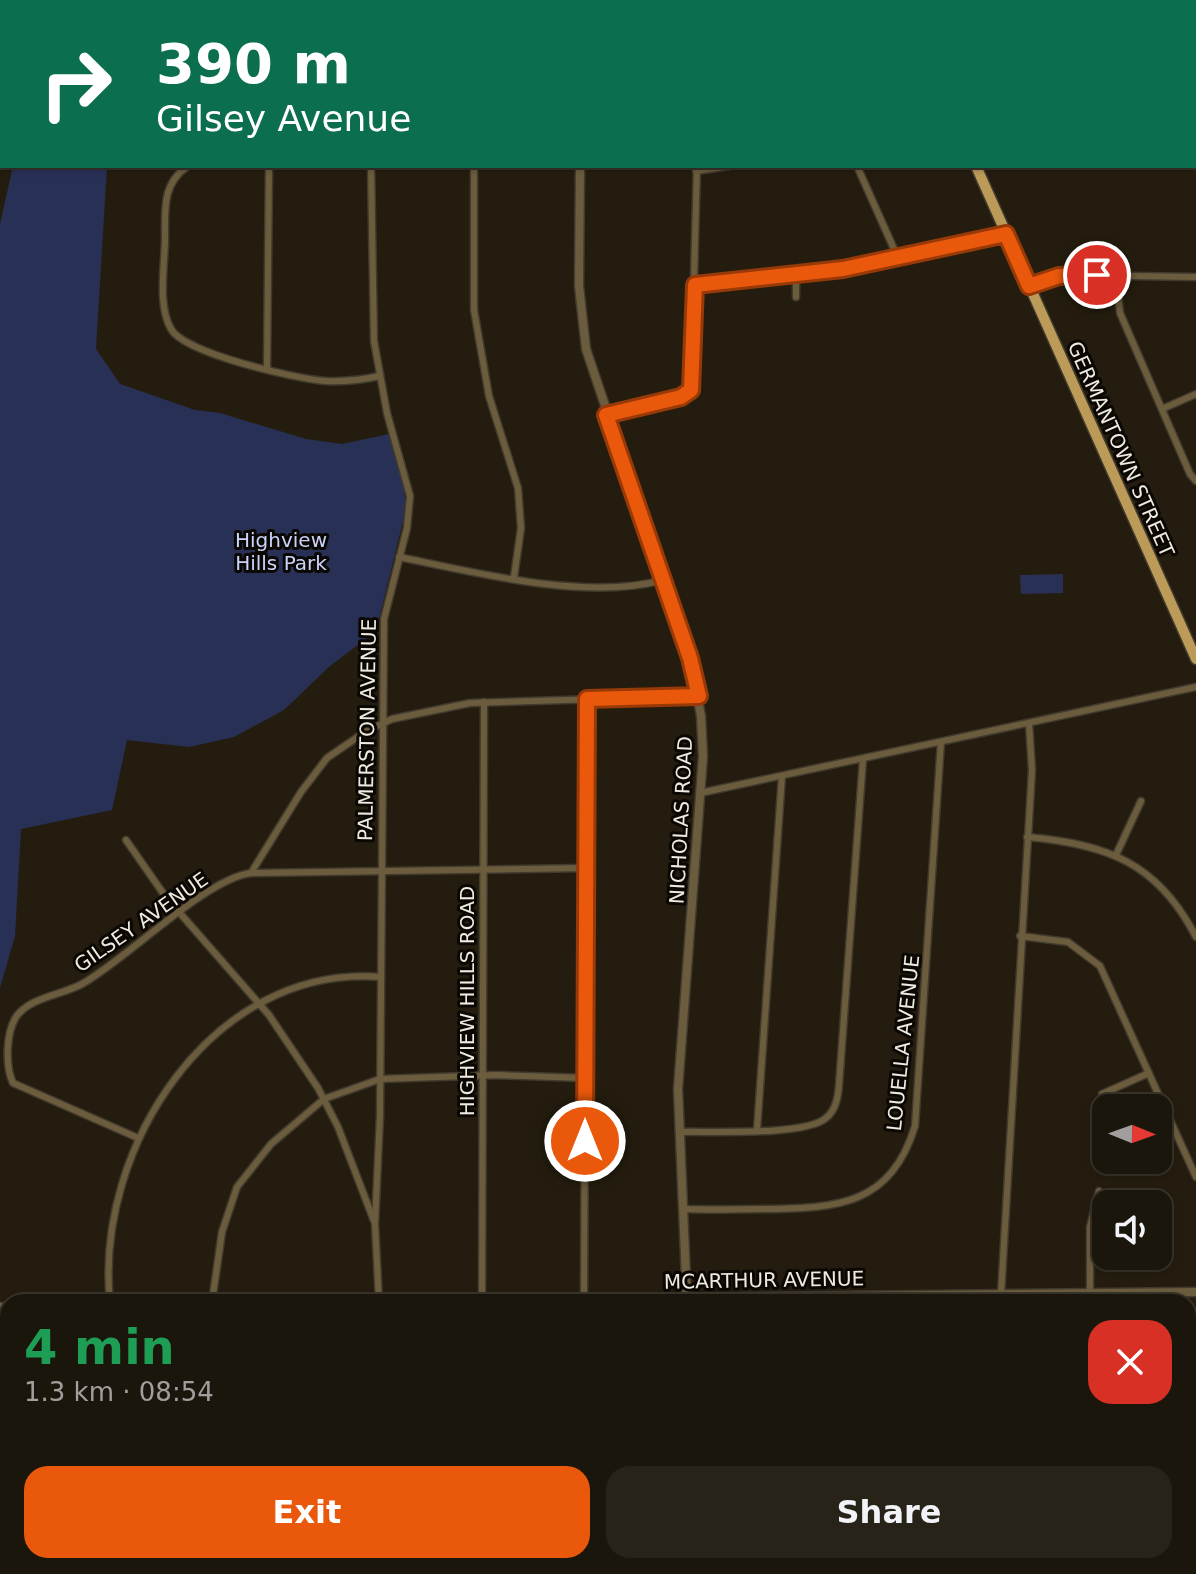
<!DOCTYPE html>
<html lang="en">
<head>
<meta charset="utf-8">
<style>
  :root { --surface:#1b160b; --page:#282319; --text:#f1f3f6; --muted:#a09f9d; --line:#39352c; --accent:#ea580c }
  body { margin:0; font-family:"DejaVu Sans",sans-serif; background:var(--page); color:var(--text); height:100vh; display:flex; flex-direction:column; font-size:30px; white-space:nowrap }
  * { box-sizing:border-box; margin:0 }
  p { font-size:26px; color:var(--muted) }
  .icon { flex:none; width:44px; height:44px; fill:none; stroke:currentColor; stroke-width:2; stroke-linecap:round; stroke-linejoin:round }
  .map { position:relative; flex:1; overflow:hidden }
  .details { position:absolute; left:0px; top:1294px; width:1196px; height:280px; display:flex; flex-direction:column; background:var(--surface); border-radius:24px 24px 0 0; box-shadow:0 2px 6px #0004,0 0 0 2px var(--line) }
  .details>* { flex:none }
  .top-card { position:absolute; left:0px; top:0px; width:1196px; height:168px; box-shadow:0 2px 6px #0004,0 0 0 2px var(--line); background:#0b6e4f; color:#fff; overflow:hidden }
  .needle { width:52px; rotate:91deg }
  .fabs { position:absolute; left:1092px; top:1094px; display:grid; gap:16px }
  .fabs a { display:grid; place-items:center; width:80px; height:80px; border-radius:16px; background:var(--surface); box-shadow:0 2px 6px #0004,0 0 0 2px var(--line); font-size:40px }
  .pin { position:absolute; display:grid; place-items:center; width:68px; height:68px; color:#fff; margin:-34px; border:4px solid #fff; border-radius:50%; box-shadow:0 2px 8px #0007 }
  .me { position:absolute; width:88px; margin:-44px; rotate:0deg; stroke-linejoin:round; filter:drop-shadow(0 0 6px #0008) }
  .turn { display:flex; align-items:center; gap:28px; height:168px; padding:0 24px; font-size:36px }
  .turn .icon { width:104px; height:104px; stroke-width:2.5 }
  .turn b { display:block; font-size:56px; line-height:68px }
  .round { display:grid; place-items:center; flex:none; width:84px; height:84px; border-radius:24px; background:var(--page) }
  .headline { display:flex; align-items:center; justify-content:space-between; height:136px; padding:0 24px }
  h1 { font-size:48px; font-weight:700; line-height:60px; color:#1e9e55 }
  .action { display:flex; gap:16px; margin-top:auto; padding:16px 24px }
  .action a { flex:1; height:92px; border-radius:24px; background:var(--accent); color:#fff; font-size:32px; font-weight:700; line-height:92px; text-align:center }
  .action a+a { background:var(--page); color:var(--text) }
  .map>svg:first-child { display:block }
  .green { fill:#293056 }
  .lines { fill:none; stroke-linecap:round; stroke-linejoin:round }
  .minor-casing { stroke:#413a2d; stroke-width:9 }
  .tertiary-casing { stroke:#413a2d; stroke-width:11 }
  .secondary-casing { stroke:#413a2d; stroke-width:12 }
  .primary-casing { stroke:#413a2d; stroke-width:13 }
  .minor { stroke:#6c5c3e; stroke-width:6 }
  .tertiary { stroke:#6c5c3e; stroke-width:8 }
  .secondary { stroke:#997f4d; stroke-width:9 }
  .primary { stroke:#bc9b59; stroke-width:10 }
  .route-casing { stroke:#983908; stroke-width:20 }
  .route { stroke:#ea580c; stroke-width:14 }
  .labels { text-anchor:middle; stroke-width:6; stroke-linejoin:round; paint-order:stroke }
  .street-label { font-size:20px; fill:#f0ebe2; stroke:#0b0804 }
  .park-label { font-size:20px; fill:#c9d3fb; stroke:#0b0804 }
</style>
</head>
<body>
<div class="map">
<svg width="1196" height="1574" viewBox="0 0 1196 1574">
  <rect width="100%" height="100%" fill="#241d0f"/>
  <g class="green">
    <path d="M13,166H107L96,349L120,384L195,410L220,413L306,439L342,444L389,434L402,473L406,509L376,631L330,666L284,710L234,737L189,747L127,740L112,810L21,829L15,936L0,988V224Z"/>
    <path d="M1063,574V593L1021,594L1020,575Z"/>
    <path d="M0,1307H8V1566H580V1574H0Z"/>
  </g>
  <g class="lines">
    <g class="minor-casing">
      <g id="minor">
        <path d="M1194,160H1196"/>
        <path d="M188,166C162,183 165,210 165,238C165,264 157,305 171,329C184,353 296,379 325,381C343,382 361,380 380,376"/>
        <path d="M371,166L374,341L387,413L410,496L407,528L384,619L380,1116L375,1224L379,1301"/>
        <path d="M474,166V310L489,396L518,488L521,528L514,577"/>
        <path d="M857,166L898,258"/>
        <path d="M696,171L729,166"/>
        <path d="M1116,276L1120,313L1190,474L1196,481"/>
        <path d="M695,285L843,269L1006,234"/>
        <path d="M1029,286L1067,275L1196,277"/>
        <path d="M796,297V276"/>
        <path d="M267,369L269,166"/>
        <path d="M1162,409L1196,394"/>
        <path d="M606,415L681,397L691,390L697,166"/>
        <path d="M399,557C477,573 587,601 663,580"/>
        <path d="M700,793L1196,687"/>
        <path d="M1027,837C1107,844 1158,863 1196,937"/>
        <path d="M126,840L165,896L269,1015L318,1088L338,1127L374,1221"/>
        <path d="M1116,855L1141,801"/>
        <path d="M251,873L301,792L327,758L365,732L392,719L470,703L699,696"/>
        <path d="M1020,936L1068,942L1100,966L1196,1177"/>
        <path d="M1102,1094L1149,1073"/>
        <path d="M757,1130L782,776"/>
        <path d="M679,1132C710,1131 806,1136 826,1118C836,1110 838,1097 839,1085L863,759"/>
        <path d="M138,1138L13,1083C5,1066 6,1033 16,1017C30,997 62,995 82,984C127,959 205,879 251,873L586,868"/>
        <path d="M685,1209C712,1210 739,1209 767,1209C838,1208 891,1205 915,1126L941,742"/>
        <path d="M1090,1293V1227L1099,1191"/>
        <path d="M1001,1294L1032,770L1029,723"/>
        <path d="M584,1298L587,699"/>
        <path d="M482,1300L484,702"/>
        <path d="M110,1302C94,1148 213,963 381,977"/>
        <path d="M212,1302L222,1232L237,1187L271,1144L324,1099L380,1079L496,1075L585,1078"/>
        <path d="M1188,1397H1196"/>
        <path d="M1188,1516H1196"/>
        <path d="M799,1574V1566"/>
        <path d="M889,1574L890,1566"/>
      </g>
    </g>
    <g class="tertiary-casing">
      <g id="tertiary">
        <path d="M580,166L579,286L586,349L690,658L701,716L703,756L678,1089L687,1302"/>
        <path d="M331,1302L1196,1292"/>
        <path d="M0,1307H8"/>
        <path d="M688,1574V1566"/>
      </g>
    </g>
    <g class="secondary-casing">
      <g id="secondary">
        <path d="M0,46H2"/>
        <path d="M0,60H2"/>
      </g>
    </g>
    <g class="primary-casing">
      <g id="primary">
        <path d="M908,0L909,2"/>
        <path d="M1194,26H1196"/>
        <path d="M1194,40H1196"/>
        <path d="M976,166L1196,659"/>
      </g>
    </g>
    <use href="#minor" class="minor"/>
    <use href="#tertiary" class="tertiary"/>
    <use href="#secondary" class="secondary"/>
    <use href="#primary" class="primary"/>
  </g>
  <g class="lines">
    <g class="route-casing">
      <path id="route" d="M585,1141L587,699L699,696L690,658L606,415L681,397L691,390L695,285L843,269L1006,234L1029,286L1059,276L1097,275"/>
    </g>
    <use href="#route" class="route"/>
  </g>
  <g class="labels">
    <g class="street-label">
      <text transform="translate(1121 449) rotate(66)" y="7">GERMANTOWN STREET</text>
      <text transform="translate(367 730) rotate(-89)" y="7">PALMERSTON AVENUE</text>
      <text transform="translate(681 820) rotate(-87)" y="7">NICHOLAS ROAD</text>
      <text transform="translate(141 922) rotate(-35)" y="7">GILSEY AVENUE</text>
      <text transform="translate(467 1001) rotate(-90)" y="7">HIGHVIEW HILLS ROAD</text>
      <text transform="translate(903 1043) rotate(-84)" y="7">LOUELLA AVENUE</text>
      <text transform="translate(764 1280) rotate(-1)" y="7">MCARTHUR AVENUE</text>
    </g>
    <g class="park-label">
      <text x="281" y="547">Highview<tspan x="281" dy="23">Hills Park</tspan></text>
    </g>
  </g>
</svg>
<div class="fabs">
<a><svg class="needle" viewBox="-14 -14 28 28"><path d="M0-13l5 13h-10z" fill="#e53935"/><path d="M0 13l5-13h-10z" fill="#a09f9d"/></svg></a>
<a><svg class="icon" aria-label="sound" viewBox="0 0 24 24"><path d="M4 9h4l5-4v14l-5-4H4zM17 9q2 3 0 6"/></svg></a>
</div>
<div class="pin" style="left:1097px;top:275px;background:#d93025"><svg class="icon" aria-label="arrive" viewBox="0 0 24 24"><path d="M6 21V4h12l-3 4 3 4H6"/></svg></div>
<svg class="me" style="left:585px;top:1141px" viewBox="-20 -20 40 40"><circle r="17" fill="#ea580c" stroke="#fff" stroke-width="3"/><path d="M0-11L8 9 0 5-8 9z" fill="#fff"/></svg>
<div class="top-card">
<div class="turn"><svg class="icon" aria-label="right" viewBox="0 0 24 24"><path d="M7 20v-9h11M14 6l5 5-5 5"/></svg><div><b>390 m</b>Gilsey Avenue</div></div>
</div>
<section class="details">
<div class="headline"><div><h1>4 min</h1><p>1.3 km · 08:54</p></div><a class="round" style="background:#d93025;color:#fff"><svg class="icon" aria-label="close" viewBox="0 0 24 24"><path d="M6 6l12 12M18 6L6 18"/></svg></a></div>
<div class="action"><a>Exit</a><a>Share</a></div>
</section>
</div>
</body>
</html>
